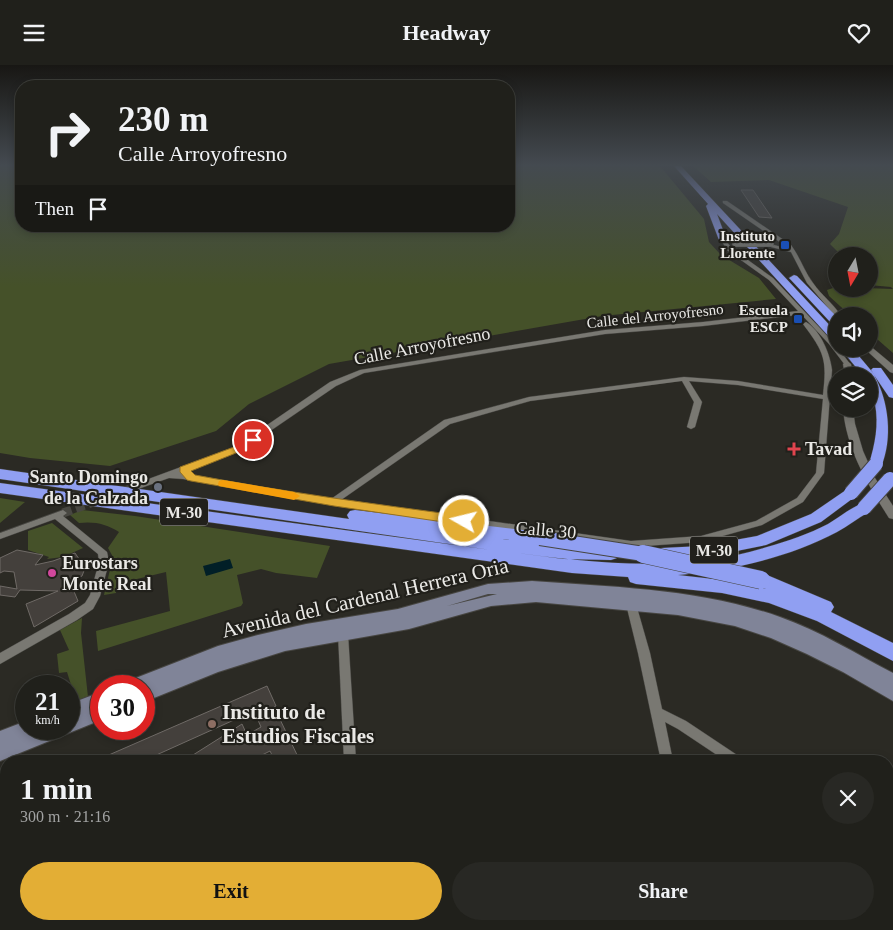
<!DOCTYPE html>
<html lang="en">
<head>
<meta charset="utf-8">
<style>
  :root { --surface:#20201b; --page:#282824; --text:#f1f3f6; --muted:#a2a3a3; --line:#3d3e3a; --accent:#e3ae35 }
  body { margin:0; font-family:"Times New Roman",serif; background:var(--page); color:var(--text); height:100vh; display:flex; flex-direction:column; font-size:19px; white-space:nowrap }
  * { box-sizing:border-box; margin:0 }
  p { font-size:16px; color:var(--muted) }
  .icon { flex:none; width:28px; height:28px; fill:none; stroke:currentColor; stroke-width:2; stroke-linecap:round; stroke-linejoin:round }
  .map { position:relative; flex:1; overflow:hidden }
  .details { position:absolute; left:0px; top:690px; width:894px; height:175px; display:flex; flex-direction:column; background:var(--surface); border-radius:20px 20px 0 0; box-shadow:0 2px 8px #0003,0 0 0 1px var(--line) }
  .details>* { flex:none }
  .hud { position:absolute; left:15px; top:15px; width:500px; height:152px; border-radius:20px; box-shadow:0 2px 8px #0003,0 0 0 1px var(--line); background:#20201b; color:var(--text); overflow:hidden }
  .needle { width:32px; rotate:190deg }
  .buttons { position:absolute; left:828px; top:182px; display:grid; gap:10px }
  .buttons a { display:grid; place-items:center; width:50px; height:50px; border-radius:50%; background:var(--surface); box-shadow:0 2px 8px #0003,0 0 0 1px var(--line); font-size:25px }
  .speed { position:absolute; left:15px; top:610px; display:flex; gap:10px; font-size:25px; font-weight:700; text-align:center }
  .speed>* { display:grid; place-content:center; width:65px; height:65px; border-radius:50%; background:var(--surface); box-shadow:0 2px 8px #0003,0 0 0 1px var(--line); line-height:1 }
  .speed small { font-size:12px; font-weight:400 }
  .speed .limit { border:8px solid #d22; background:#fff; color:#111 }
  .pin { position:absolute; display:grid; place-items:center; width:42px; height:42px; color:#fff; margin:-21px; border:2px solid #fff; border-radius:50%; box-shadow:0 1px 5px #0007 }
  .me { position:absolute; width:55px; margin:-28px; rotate:278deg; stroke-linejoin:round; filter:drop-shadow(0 0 4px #0008) }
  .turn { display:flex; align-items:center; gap:18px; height:105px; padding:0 20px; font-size:22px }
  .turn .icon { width:65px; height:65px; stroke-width:2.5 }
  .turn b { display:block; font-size:35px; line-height:42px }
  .then { display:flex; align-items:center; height:48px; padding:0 20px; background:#0003; gap:10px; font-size:19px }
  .round { display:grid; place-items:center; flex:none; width:52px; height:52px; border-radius:26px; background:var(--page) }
  .overview { display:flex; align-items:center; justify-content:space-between; height:85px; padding:0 20px }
  h1 { font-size:30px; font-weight:800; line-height:38px }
  .button { display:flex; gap:10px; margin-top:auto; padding:10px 20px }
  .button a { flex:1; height:58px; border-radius:30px; background:var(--accent); color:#111; font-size:20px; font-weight:800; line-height:58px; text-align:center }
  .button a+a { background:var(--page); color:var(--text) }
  header { display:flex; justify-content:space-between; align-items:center; height:65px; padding:0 20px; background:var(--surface); font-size:22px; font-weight:800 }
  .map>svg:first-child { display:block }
  .green { fill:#455129 }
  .water { fill:#011f27 }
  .building { fill:#44403c; stroke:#6f6a66 }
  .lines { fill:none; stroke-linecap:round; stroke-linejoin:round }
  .minor-tunnel { stroke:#484741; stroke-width:9; stroke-dasharray:9 4.5; stroke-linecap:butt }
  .minor-casing { stroke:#474642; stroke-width:1 }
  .tertiary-casing { stroke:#474642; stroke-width:1 }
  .secondary-casing { stroke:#474642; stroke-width:2 }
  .motorway-casing { stroke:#474642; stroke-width:1 }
  .minor { fill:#797872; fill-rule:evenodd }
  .tertiary { fill:#797872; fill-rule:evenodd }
  .secondary { fill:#808498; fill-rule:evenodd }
  .motorway { fill:#909ff2; fill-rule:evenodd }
  .minor-bridge-casing { stroke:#474642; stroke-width:6; stroke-linecap:butt }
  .motorway-bridge-far1-casing { stroke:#474642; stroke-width:16; stroke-linecap:butt }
  .motorway-bridge-casing { stroke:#474642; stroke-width:19; stroke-linecap:butt }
  .minor-bridge { stroke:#797872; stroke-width:5.5 }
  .motorway-bridge-far1 { stroke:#909ff2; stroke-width:14 }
  .motorway-bridge { stroke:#909ff2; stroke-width:18 }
  .route { fill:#e3ae35; stroke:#947122 }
  .slow { fill:#f59e0b }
  .transit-dot { fill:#1a4fb4; stroke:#21201b; stroke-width:2 }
  .health-dot { fill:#e0444e; stroke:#21201b; stroke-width:2 }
  .worship-dot { fill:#6b7280; stroke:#21201b; stroke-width:2 }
  .hotel-dot { fill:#d1479c; stroke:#21201b; stroke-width:2 }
  .education-dot { fill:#8d6e63; stroke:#21201b; stroke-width:2 }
  .labels { text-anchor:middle; stroke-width:4.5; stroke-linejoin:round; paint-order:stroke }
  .far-poi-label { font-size:15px; font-weight:bold; fill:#eae9e6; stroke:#21201b; text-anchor:end }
  .far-street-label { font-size:15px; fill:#eae9e6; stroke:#21201b }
  .shield { fill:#21201b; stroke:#aeada9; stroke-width:1 }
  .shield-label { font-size:16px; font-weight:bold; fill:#eae9e6 }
  .street-label { font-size:18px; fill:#eae9e6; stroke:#21201b }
  .poi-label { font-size:18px; font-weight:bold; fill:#eae9e6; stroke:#21201b; text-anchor:start }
  .near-street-label { font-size:21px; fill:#eae9e6; stroke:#21201b }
  .near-poi-label { font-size:21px; font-weight:bold; fill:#eae9e6; stroke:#21201b; text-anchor:start }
</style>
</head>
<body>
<header><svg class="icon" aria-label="menu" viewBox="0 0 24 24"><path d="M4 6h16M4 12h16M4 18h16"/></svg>Headway<svg class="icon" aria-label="heart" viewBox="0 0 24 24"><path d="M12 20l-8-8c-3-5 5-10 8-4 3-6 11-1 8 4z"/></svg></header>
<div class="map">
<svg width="893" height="865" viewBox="0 0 893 865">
  <rect width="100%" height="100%" fill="#2b2a24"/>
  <g class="green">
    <path d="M0,101H21V161H509V101H660L704,154L709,177L721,190L759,213L776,234L602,251L329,299L249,339L216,366L110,401L30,393L0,388Z"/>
    <path d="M693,101H893V224L891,222L869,220V191H842L830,179L839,169L848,142L769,115L711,117Z"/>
    <path d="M836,222L893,224V288L869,267V251H851L829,231L827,225Z"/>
    <path d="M0,433L25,437L0,458Z"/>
    <path d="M82,445L135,451L330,481L317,513L276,508L261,504L237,510L243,538L241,541L98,586L96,566L170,546L166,507L116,519V528L104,530L113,492L108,483L119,467C107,459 94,456 79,458L70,450Z"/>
    <path d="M52,458L83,483L63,492L47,494L49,492L28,485V466Z"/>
    <path d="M82,553L81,568L88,632L77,639L67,607L59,608L57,589L69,585L60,565Z"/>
  </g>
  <path class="water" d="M230,494L233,503L206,511L203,501Z"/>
  <g class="building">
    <path d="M741,125H753L772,153L759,152Z"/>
    <path d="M17,485L43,490L35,500L53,496L75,488L85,503L82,511L70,517L78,536L34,562L26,539L58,526L20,525L15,532L0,530V521L17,524L14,507L4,506L0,508V493Z"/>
    <path d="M267,621L276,641L274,642L300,696H275L270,686L250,696H197L193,690L242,659L247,670L261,662L254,646L143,696H95Z"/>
  </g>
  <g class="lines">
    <path class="minor-tunnel" d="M63,448L138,421"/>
    <g class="minor-casing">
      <g id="minor">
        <path d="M723,136H727L791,180C800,192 804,206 813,218C821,230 834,239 841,251L836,252L807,218L791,187L771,182L774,180L789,184L787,182L723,138Z"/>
        <path d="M722,172H724L731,183L773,213L833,277L836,280V284H839L850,299L849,300H845L829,279L800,248L797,250L703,261L605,269L364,308L336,321L241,386L181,408L331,434L444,355L529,332L684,312L738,316L823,330C827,295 825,288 803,259L806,257C821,266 830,289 832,305L824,408L803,437L762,460L701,477L631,482L333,440L183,414L169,413L138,424L134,421L135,419L235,382L330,317L360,305L605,265L703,257L798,246L769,215L727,185L720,173ZM682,316L694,337L687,362L691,364L695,362L702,337L689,316L738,320L823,334L816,408L797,433L756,456L701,471L631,476L341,435L450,359L530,336Z"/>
        <path d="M63,445L67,448L63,451L107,487L109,497L100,531L93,544L77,555L0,599V588L69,549L85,538L90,530L99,497L98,489L55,454L0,474V468Z"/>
        <path d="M631,535L635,536L636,539L650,588L662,644L686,656L740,692L742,696H726L678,664L665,657L673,696H661L638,588L626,539L627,536Z"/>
        <path d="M343,565L347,566L348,569L356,696H344L338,569L339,566Z"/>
        <path d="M888,841L893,843V861L887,859Z"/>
        <path d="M152,859H170L167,865H148Z"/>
        <path d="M346,859H361L359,865H343Z"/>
        <path d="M422,859H464L466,860L469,865H418Z"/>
        <path d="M484,859H498V865H482Z"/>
        <path d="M685,859H699L701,865H685Z"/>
      </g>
    </g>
    <g class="tertiary-casing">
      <g id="tertiary">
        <path d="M869,280L893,300V308L890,307L866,285L869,284Z"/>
        <path d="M847,296L851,299L853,311H845L843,299Z"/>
        <path d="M843,344H853L855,359L863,386L875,413L893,441V454L889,453C867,418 847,385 843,344Z"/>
      </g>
    </g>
    <g class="secondary-casing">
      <g id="secondary">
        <path d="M532,516C615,522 701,524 780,552C820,566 856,589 893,608V636L843,607L807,589L771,573L735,561L678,550L536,537L491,541L409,564L285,586L218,607L144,637V621H126L128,616L218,581L258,570L306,559L398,544L488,519ZM488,529H497L447,541Z"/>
        <path d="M101,627V655L0,696V666L26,656V664H35L34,666L40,664H69V639Z"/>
      </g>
    </g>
    <g class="motorway-casing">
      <g id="motorway">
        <path d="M674,101H681L836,267V276L832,275L717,149L726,173L719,175L706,141L708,139Z"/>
        <path d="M794,210L797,211L836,251V260L832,259L791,215L789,213Z"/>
        <path d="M841,284H853L874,309L871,305L873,303H881L893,320V333L889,332L874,310C889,336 893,374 881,402H871L869,399C875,379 879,360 875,339C873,329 869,322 869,311H863Z"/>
        <path d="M0,404L349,454L347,450L350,446L355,445L540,467L546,469L548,473L546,477L540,479L419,463L563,482L617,485L619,489L617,493L611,495L563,494L502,486C591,498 680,509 767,482C788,476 809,469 828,459C840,452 851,442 864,438L869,439L872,443L869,447C858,453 848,461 837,467C788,493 732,505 678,510L722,515L766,524L755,520L752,515L755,510L761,509L767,510L831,537L834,542L831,547L893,578V596L817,556L769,538L722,528L636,519L630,517L628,512L572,508L0,428V418L491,485L0,414Z"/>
        <path d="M851,423L856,425L858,428L856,431L821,457L766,480L702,493L662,495L656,493L654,489L656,485L662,483L702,481L757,471L811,449L846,425Z"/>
      </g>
    </g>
    <use href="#minor" class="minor"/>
    <use href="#tertiary" class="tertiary"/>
    <use href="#secondary" class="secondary"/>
    <use href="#motorway" class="motorway"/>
    <g class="minor-bridge-casing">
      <path id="minor-bridge" d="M735,179H771"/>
    </g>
    <g class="motorway-bridge-far1-casing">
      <g id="motorway-bridge-far1">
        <path d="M851,428L876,399"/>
        <path d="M864,443L890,414"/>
        <path d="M540,473L650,490"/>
      </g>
    </g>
    <g class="motorway-bridge-casing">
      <path id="motorway-bridge" d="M643,489L761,515"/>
    </g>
    <use href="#minor-bridge" class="minor-bridge"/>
    <use href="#motorway-bridge-far1" class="motorway-bridge-far1"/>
    <use href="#motorway-bridge" class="motorway-bridge"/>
  </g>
  <linearGradient id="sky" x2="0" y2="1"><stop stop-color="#181714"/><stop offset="0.45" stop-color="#444a50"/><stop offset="1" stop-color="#444a50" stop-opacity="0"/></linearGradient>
  <rect width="893" height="222" fill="url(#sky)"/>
  <path class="route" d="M253,372L257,373L258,375L257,377L241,386L191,406L195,410C284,427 374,439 464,451L469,456L464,460L334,441L191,416L187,415L180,407V402L234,382Z"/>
  <path class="slow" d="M223,415L294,427L300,431L294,435L219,421L218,419L219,416Z"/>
  <g class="transit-dot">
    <rect x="780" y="175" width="10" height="10" rx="2.5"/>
    <rect x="793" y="249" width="10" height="10" rx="2.5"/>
  </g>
  <path class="health-dot" d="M791.5 376.5h5v5h5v5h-5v5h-5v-5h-5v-5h5z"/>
  <circle class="worship-dot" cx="158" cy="422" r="5"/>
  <circle class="hotel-dot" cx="52" cy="508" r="5"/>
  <circle class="education-dot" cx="212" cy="659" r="5"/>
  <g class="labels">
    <g class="far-poi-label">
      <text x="775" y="176">Instituto<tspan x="775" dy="17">Llorente</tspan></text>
      <text x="788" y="250">Escuela<tspan x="788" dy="17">ESCP</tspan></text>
    </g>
    <g class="far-street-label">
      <text transform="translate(655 251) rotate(-6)" y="5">Calle del Arroyofresno</text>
    </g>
    <g class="shield">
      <rect x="160" y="433.5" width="48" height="27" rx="4"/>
      <rect x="690" y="471.5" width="48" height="27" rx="4"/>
    </g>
    <g class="shield-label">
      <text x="184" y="453">M-30</text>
      <text x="714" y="491">M-30</text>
    </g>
    <g class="street-label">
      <text transform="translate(422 281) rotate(-11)" y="6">Calle Arroyofresno</text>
      <text transform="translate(546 465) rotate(5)" y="6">Calle 30</text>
    </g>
    <g class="poi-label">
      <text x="805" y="390">Tavad</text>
      <text x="148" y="418" text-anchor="end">Santo Domingo<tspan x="148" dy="21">de la Calzada</tspan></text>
      <text x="62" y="504">Eurostars<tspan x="62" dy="21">Monte Real</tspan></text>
    </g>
    <g class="near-street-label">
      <text transform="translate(365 533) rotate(-13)" y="7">Avenida del Cardenal Herrera Oria</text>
    </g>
    <g class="near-poi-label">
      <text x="222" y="654">Instituto de<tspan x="222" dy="24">Estudios Fiscales</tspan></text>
    </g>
  </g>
</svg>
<div class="buttons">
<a><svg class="needle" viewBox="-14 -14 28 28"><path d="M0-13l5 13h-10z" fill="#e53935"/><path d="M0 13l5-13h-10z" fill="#a2a3a3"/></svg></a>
<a><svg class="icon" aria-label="sound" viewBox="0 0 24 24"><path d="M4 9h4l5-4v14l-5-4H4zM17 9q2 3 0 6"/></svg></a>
<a><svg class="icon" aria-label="layers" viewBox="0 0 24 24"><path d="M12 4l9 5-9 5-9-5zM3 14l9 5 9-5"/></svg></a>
</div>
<div class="speed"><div>21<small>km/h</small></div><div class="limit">30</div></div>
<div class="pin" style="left:253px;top:375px;background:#d93025"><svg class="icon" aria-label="arrive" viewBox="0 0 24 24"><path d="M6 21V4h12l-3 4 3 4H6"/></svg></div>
<svg class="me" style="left:464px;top:456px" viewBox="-20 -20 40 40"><circle r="17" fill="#e3ae35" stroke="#fff" stroke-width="3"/><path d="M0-11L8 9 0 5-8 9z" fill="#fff"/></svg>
<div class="hud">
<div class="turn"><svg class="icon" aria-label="right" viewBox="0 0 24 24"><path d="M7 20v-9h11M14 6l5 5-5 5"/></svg><div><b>230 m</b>Calle Arroyofresno</div></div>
<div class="then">Then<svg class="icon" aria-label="arrive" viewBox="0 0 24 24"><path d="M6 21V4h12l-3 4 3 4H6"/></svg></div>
</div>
<section class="details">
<div class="overview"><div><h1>1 min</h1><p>300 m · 21:16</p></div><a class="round"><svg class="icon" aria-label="close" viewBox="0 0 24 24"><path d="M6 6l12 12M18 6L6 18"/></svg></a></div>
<div class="button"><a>Exit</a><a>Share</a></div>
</section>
</div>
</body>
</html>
